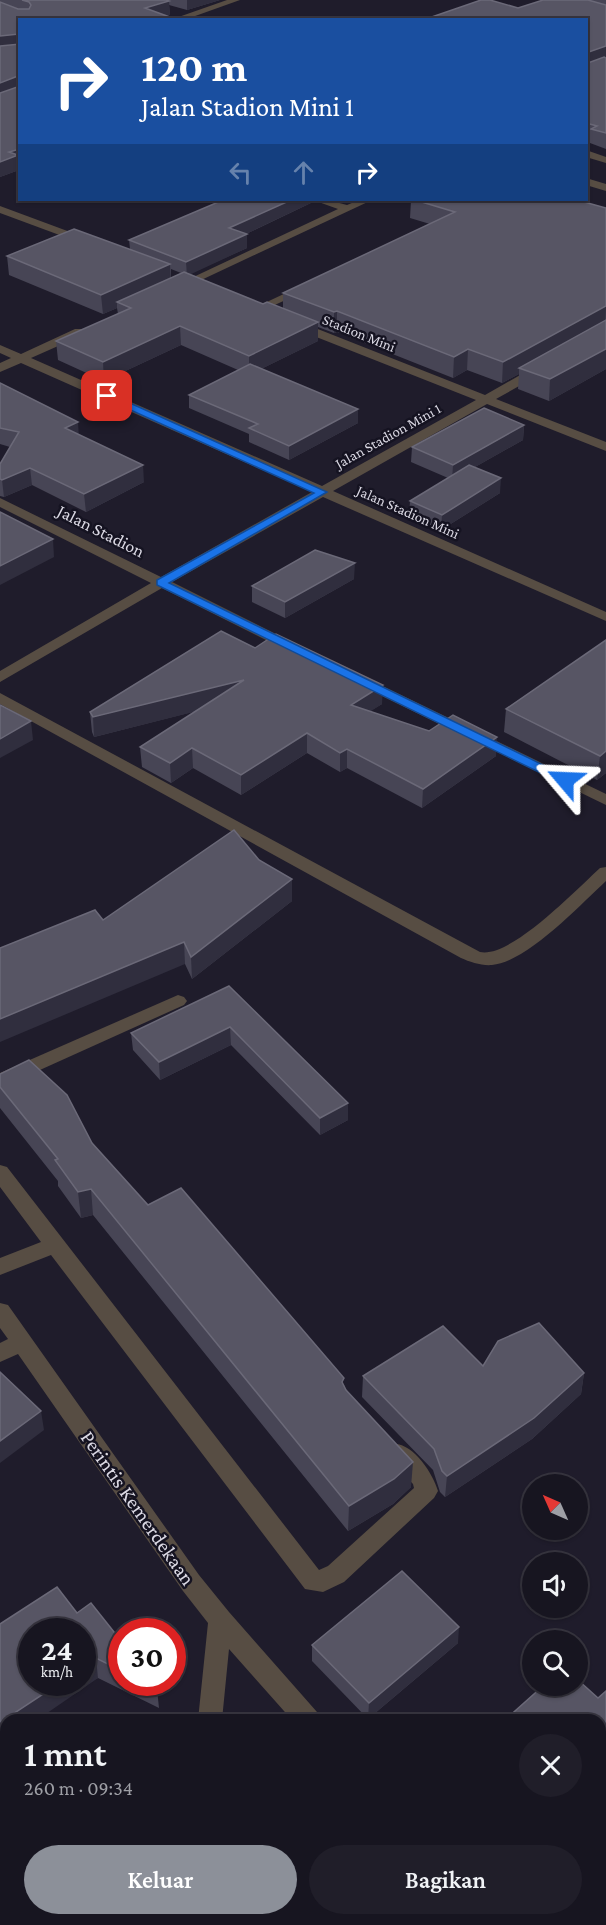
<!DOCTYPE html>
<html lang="id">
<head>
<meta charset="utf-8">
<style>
  :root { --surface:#171520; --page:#201e29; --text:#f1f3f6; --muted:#9e9fa5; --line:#36343e; --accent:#8c9099 }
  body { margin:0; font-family:"Crimson Pro",serif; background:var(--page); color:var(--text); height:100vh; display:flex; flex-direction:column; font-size:22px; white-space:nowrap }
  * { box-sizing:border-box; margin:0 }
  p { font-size:20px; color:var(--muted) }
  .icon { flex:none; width:33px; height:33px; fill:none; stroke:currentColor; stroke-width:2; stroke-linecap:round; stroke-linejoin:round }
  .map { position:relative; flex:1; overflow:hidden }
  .details { position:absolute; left:0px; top:1714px; width:606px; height:212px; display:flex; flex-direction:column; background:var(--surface); border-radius:18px 18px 0 0; box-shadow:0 2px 4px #0004,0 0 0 2px var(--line) }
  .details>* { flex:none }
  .guide { position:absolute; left:18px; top:18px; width:570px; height:183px; border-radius:0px; box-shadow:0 2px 4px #0004,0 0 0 2px var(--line); background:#1a4fa0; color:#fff; overflow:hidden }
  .needle { width:39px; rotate:315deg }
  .tools { position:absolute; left:522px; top:1474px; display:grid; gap:12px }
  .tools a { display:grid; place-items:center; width:66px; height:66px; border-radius:50%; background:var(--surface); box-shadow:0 2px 4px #0004,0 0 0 2px var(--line); font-size:30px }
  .speed { position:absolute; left:18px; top:1618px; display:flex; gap:12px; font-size:30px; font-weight:700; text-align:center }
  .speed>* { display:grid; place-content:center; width:78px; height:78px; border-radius:50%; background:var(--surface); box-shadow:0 2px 4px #0004,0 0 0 2px var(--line); line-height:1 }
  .speed small { font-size:15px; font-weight:400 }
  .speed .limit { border:9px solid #d22; background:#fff; color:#111 }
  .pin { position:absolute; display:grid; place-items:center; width:51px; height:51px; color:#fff; margin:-26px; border-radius:12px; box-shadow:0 3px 9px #0006 }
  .me { position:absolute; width:66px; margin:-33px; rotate:296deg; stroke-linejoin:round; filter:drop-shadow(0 0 4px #0008) }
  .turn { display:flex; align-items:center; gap:21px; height:126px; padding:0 24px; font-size:27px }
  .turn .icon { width:78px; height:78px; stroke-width:2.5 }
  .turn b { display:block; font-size:42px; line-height:51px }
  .lanes { display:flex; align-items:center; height:57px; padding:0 24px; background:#0003; justify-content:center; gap:30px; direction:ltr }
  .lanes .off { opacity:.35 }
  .round { display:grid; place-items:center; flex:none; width:63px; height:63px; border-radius:32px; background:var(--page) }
  .head { display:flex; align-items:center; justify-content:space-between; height:102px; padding:0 24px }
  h1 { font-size:36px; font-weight:600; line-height:45px }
  .action { display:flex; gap:12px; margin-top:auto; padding:12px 24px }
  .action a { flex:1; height:69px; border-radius:36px; background:var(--accent); color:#fff; font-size:24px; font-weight:600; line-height:69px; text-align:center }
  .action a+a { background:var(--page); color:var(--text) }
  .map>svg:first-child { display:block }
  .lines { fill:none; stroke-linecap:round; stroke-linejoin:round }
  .minor { fill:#574d43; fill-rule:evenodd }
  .wall { fill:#474555; fill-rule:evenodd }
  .shaded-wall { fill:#302e3e }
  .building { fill:#575564; stroke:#6b6978; stroke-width:1.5 }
  .route { fill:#1a73e8; stroke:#114b97; stroke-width:1.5 }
  .labels { text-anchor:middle; stroke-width:5; stroke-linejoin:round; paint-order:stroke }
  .far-street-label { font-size:15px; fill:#dad8e3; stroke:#151321 }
  .street-label { font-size:18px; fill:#dad8e3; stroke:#151321 }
  .near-street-label { font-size:21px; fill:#dad8e3; stroke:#151321 }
</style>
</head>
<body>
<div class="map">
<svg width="606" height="1925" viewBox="0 0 606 1925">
  <rect width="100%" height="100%" fill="#1f1c2b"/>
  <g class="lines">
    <g class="minor">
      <path d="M227,0H240L184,20H170Z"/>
      <path d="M586,150L606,157V163L586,157Z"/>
      <path d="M586,178L606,184V191L586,185Z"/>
      <path d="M313,200H328L347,205L359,200H372L180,290H172L170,288L338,209Z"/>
      <path d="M0,206L89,239L90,241L85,244L81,243L0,213Z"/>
      <path d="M305,284L309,285V289L262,311L258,312L252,309Z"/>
      <path d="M295,320L485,395L536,366H544V372L496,399L606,442V451L487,404L333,491L606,612V621L323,497L172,582L296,644L298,647L296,650H286L162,588L0,682V671L151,583L0,507V498L161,577L312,492L21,363L0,372V363L11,358L0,353V345L21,354L75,329H83V335L31,358L322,486L476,400L291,327V321Z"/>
      <path d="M362,676L606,794V805L357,684L354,681Z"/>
      <path d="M0,693L480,952C510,959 577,889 600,868L606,867V881C580,905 527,962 492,965C482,966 470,962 461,958L0,704Z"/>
      <path d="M178,995L184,997L187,1001L184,1005L0,1088V1073Z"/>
      <path d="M0,1165L7,1167L319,1570L328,1566L414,1488L413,1484L389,1459L386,1452L389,1445C410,1438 433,1473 438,1491L434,1498L344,1582L323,1592L305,1589L51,1255L0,1275V1258L41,1242L0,1187Z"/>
      <path d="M0,1303L8,1305L199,1575L229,1612L317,1712L320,1720H292L229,1649L222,1720H198L208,1623L183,1591L18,1354L0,1362V1343L8,1339L0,1328Z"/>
      <rect x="176" y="1920" width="28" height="5"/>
      <path d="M470,1920H500L502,1925H472Z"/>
    </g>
  </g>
  <g class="wall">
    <path d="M0,0H220L187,10L169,5L170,15L20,20L19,170L0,177Z"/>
    <path d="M543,0H606V149L590,143V139L586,138V20L518,8Z"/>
    <path d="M216,200H313V202L246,234H247V248L189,274L263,304L283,308V293L430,224L410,218L411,200H577L606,208V369L549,401L518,389L519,374L502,383L467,370L453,378L337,332L334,333L318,327V341L261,369L358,409V423L289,460L249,442V434L189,408V395L238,370L181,345L104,381L58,360L56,341L118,314L117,308L103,314L9,275L7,256L130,249L129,240L216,203ZM171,269L181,273L171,278Z"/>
    <path d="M0,383L79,435L144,482L86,512L32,485L4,497L0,496V464L10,447L0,444Z"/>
    <path d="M524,425L523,440L475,467L500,493L441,530L409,517L410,501L448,478L411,462L412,447Z"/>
    <path d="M354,579L285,618L252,602V586Z"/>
    <path d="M606,640V773L597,780L504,732L506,709Z"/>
    <path d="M255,648L382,704L370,711L496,756L422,808L347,768L340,772L307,753L241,795L193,768L171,783L142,767L140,747L196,711L94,737L92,732L90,712Z"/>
    <path d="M259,860L292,879V901L192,979L185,964L103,920Z"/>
    <path d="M229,986L348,1120L320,1135L231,1045L160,1080L133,1050L131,1033Z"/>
    <path d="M0,1074L92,1143L148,1205L344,1385L346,1390L411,1487L393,1504L348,1531L93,1215L81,1218L58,1186V1181L0,1108Z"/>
    <path d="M483,1366L584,1373L581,1394L532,1439L445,1497L440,1492L433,1470L362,1397L363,1376Z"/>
    <path d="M77,1613L122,1642V1683H153L157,1689L159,1708L98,1678L6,1720L5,1742L0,1734V1624Z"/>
    <path d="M458,1643L368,1719L312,1661V1645Z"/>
  </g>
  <g class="shaded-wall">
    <path d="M187,0H220L187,10Z"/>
    <path d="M169,1L170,15L154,20L145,8Z"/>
    <path d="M19,34L20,48L0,50V36Z"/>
    <path d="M606,46V60L586,66L587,53Z"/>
    <path d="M18,76L19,91L0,98V83Z"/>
    <path d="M20,149L19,170L0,177V162L9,152Z"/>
    <path d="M291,200H313V202L229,242V228Z"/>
    <path d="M247,234V248L187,276L186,262Z"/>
    <path d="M170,264L171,283L117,302V308L103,314L101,295Z"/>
    <path d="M606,306L605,326L519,368V374L502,383L503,362Z"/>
    <path d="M337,311V332L334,333V312Z"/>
    <path d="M318,322V341L249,375V356Z"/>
    <path d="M180,326L181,345L104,381L103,362Z"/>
    <path d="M468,349L467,370L453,378L454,357Z"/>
    <path d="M606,349V369L549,401L550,379Z"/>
    <path d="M358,409V423L289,460V446Z"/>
    <path d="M78,422L79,439L65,428Z"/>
    <path d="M524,425L523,440L452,480L453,465Z"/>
    <path d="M143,465L144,482L86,512L84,494Z"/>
    <path d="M30,468L32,485L4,497L2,480Z"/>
    <path d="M501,478L500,493L441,530L442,515Z"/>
    <path d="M53,539L54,557L0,585V566Z"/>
    <path d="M355,563L354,579L285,618V602Z"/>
    <path d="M244,680L245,699L94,737L93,717Z"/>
    <path d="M383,685L382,704L351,724V705Z"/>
    <path d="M31,721L33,740L0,758V739Z"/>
    <path d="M307,733V753L241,795V775Z"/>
    <path d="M497,737L496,756L422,808L423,789Z"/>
    <path d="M192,748L193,768L171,783L170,763Z"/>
    <path d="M347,749V768L340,772V753Z"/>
    <path d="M606,751V773L597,780L600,756Z"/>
    <path d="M292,879V901L192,979L191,957Z"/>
    <path d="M184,942L185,964L0,1042V1019Z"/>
    <path d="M230,1027L231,1045L160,1080L159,1062Z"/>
    <path d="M348,1103V1120L320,1135V1118Z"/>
    <path d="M91,1189L93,1215L81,1218L78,1192Z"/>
    <path d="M584,1373L581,1394L532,1439L445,1497L447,1476Z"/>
    <path d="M41,1411L44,1430L0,1463V1441Z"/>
    <path d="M413,1462L411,1487L393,1504L348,1531L349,1506Z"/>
    <path d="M459,1627L458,1643L368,1719L369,1703Z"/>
    <path d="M96,1658L98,1678L37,1720H6L5,1742L1,1722L60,1683H82V1668Z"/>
    <path d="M606,1762V1779L600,1785V1768Z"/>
  </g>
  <g class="building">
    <path d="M22,0H166L169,1L145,8L178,20H20V35L19,34L0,36V2L18,9H29L31,5L29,2Z"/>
    <path d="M481,0H490L518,8L543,0H588L606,5V46L586,53V20H423Z"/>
    <path d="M20,44V78L18,76L0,83V46Z"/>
    <path d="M604,57L606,58V133L591,129L597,126L586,123V62L588,63Z"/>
    <path d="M20,86V149L9,152L18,155L0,162V93Z"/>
    <path d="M223,200H291L229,228L247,234L186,262L129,240Z"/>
    <path d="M415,200H577L606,208V306L503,362L468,349L454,357L337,311L334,312L283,293L455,212Z"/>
    <path d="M74,229L170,264L101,295L7,256Z"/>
    <path d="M184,272L263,304L267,302L318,322L249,356L180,326L103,362L56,341L131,308L117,302Z"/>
    <path d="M606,320V349L550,379L519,368Z"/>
    <path d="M250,364L358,409L289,446L249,428L258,424L189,395Z"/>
    <path d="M0,383L78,422L65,428L143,465L84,494L30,468L2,480L0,479V464L19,432L0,428Z"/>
    <path d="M484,408L524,425L453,465L412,447Z"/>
    <path d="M469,465L501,478L442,515L410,501Z"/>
    <path d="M0,512L53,539L0,566Z"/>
    <path d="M315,550L355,563L285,602L252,586Z"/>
    <path d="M221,631L255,648L276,634L383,685L351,705L429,731L453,715L497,737L423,789L347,749L340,753L307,733L241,775L192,748L170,763L140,747L244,680L93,717L90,712Z"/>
    <path d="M606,640V751L600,756L506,709Z"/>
    <path d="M0,705L31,721L0,739Z"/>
    <path d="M234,830L259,860L292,879L191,957L184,942L0,1019V948L95,910L103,920Z"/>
    <path d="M229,986L348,1103L320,1118L230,1027L159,1062L131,1033Z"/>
    <path d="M29,1060L67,1095L92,1143L148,1205L181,1188L344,1378L342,1382L346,1390L413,1462L394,1479L349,1506L91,1189L78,1192L55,1160L58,1159L0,1087V1074Z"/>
    <path d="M539,1323L584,1373L534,1418L447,1476L442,1471L434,1449L363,1376L443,1326L483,1366L498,1341Z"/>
    <path d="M0,1372L41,1411L0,1441Z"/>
    <path d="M402,1571L459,1627L369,1703L312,1645Z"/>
    <path d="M57,1587L77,1613L91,1603L122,1642V1671L96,1658L82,1668V1632H32V1683H60L1,1722L0,1720V1624Z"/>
    <path d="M578,1680L598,1698L606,1691V1762L600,1768V1720H505L543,1686H578Z"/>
    <path d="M146,1683H153L157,1689Z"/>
    <path d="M6,1842V1920H154L157,1925H0V1846Z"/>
    <path d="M606,1919V1925H601Z"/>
    <path d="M265,1920H416L420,1925H266L263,1922Z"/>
  </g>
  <path class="route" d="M104,394H110L327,492L169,583L570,778L572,780L570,783H561L157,585V580L314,493L104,398Z"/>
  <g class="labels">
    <g class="far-street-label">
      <text transform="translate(359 333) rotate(22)" y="5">Stadion Mini</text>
      <text transform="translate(388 436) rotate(-29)" y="5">Jalan Stadion Mini 1</text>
      <text transform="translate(408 512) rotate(24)" y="5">Jalan Stadion Mini</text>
    </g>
    <g class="street-label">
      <text transform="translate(101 531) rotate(27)" y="6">Jalan Stadion</text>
    </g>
    <g class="near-street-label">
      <text transform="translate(138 1508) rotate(55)" y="7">Perintis Kemerdekaan</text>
    </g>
  </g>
</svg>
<div class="tools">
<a><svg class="needle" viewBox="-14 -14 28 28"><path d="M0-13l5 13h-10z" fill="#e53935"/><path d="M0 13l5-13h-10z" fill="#9e9fa5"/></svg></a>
<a><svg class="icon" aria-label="sound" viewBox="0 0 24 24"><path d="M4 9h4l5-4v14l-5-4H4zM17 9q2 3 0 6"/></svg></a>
<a><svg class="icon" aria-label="search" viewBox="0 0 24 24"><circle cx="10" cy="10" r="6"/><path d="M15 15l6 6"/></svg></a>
</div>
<div class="speed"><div>24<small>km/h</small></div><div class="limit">30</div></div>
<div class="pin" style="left:107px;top:396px;background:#d93025"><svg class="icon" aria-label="arrive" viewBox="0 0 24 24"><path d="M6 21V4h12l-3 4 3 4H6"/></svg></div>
<svg class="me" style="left:565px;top:780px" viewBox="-20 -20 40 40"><path d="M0-17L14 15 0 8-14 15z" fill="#1a73e8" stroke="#fff" stroke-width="4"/></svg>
<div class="guide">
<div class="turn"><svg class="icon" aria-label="right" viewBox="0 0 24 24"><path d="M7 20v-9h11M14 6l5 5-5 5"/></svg><div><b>120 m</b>Jalan Stadion Mini 1</div></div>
<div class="lanes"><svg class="icon off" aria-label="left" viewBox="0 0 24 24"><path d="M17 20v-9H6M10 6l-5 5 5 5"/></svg><svg class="icon off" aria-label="ahead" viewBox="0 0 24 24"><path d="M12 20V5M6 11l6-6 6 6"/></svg><svg class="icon" aria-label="right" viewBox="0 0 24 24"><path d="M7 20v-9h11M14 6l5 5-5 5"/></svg></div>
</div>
<section class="details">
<div class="head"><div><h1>1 mnt</h1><p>260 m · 09:34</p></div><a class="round"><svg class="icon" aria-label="close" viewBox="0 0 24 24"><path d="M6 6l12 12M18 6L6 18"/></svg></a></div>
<div class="action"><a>Keluar</a><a>Bagikan</a></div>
</section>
</div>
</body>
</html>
